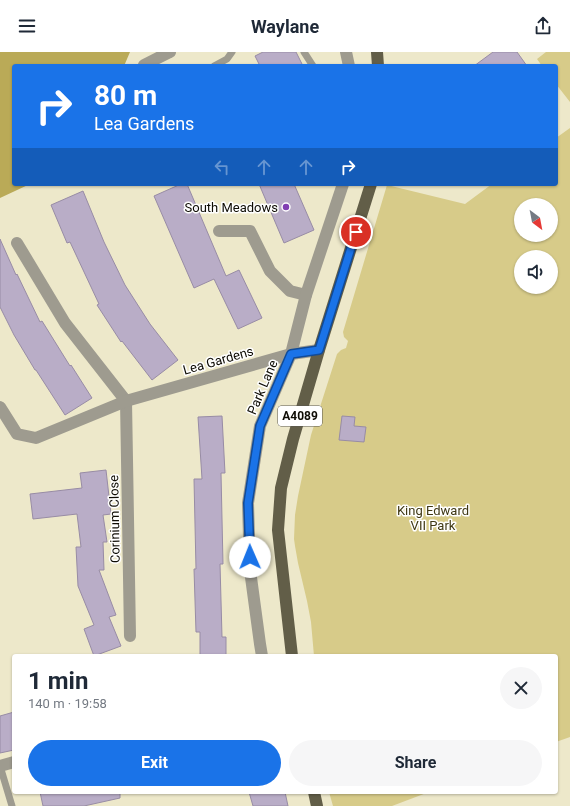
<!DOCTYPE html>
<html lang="en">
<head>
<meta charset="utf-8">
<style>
  :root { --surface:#fff; --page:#f6f6f7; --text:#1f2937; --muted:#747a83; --accent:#1a73e8 }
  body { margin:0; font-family:Roboto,sans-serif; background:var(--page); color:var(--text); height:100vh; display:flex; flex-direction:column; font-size:15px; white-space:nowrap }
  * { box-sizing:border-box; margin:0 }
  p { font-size:13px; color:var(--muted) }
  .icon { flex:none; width:22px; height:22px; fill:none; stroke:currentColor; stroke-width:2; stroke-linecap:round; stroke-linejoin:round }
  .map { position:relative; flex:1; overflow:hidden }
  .details { position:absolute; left:12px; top:602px; width:546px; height:140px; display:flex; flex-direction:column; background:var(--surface); border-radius:4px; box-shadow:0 1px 3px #0004 }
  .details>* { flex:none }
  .banner { position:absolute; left:12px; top:12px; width:546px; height:122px; border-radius:4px; box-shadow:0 1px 3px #0004; background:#1a73e8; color:#fff; overflow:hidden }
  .needle { width:26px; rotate:148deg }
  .tools { position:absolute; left:514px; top:146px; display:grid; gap:8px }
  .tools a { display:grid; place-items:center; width:44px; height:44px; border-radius:50%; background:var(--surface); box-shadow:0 1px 3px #0004; font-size:20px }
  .pin { position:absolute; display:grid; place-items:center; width:34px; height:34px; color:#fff; margin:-17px; border:2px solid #fff; border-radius:50%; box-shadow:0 1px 4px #0007 }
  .me { position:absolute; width:44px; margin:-22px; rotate:359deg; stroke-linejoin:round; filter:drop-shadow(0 0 3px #0008) }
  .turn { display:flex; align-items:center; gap:14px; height:84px; padding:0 16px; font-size:18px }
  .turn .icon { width:52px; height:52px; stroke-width:2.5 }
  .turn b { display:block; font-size:28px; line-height:34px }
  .lanes { display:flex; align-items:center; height:38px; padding:0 16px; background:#0003; justify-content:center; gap:20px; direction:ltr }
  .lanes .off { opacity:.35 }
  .round { display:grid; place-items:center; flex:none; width:42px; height:42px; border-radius:21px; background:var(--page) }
  .summary { display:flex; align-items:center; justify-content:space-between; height:68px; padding:0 16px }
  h1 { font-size:24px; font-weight:700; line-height:30px }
  .primary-button { display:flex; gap:8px; margin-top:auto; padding:8px 16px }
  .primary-button a { flex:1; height:46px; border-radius:24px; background:var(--accent); color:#fff; font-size:16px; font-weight:700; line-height:46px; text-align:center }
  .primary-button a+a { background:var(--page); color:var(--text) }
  header { display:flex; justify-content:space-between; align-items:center; height:52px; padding:0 16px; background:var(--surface); font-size:18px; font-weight:700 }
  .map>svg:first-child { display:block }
  .green { fill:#d7cb89; fill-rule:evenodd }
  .forest { fill:#baaa57 }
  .building { fill:#b9adc7; stroke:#988ca5 }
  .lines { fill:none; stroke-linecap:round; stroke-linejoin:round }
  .service { stroke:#9e9b8f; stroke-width:7 }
  .minor { stroke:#9e9b8f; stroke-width:12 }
  .primary { stroke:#625e48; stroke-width:12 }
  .route-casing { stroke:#114b97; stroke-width:10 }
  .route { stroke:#1a73e8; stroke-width:7 }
  .poi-dot { fill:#813fb3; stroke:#fff; stroke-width:1.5 }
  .labels { text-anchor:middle; stroke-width:3; stroke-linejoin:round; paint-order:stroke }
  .shield { fill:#fff; stroke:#56554f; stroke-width:1 }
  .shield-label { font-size:12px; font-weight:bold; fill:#0e0c04 }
  .poi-label { font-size:13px; fill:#0e0c04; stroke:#fff; text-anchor:end }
  .street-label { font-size:13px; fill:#0e0c04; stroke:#fff }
  .park-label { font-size:13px; fill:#3f3814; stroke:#fff }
</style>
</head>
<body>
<header><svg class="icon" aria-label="menu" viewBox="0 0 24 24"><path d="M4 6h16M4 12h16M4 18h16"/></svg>Waylane<svg class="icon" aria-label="share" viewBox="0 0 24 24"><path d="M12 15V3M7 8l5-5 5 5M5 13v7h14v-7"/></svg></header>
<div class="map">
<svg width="570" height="754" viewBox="0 0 570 754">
  <rect width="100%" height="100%" fill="#ede8ca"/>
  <g class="green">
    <path d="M546,0H570V50L556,32V14H542L537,7Z"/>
    <path d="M570,76V685L556,690V604H314L311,570L307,549L298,511L295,494L294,487L295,463L298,444L311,383L337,302L341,298L346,296L348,289L344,285L343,280L387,133L465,152L492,132H556V86ZM521,153H551V183H521ZM521,205H551V235H521Z"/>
    <path d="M329,740H429L392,754H333Z"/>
  </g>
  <path class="forest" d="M0,0H130L124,14H14V132H30L0,146Z"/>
  <g class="building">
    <path d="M263,0H296L303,14H260L255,4Z"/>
    <path d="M493,0H517L527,14H474Z"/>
    <path d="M181,132H187L226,224L239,218L262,266L238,277L214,227L194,236L154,144Z"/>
    <path d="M259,132H294L314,178L284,191Z"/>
    <path d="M83,139L104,190L125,233L150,272L178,308L152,328L122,289L121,290L97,253L99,252L70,190L67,191L51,153Z"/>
    <path d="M0,187L16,223L17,222L40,270L42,269L70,314L71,313L92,346L65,363L36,318H35L14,283L0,255Z"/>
    <path d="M222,364L225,421H221L223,512H220L222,585H226V604H200V580H196L194,517H196L194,427H202L198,365Z"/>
    <path d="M342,364L355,365L354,374L366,375L364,390L339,388Z"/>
    <path d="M106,418L111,462L103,463L107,490H103L104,518H99L116,563L109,565L121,594L94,604L84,577L94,573L78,534L76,495H81L77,462L33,467L30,442L82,436L80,421Z"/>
    <path d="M14,660V698L0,701V664Z"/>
    <path d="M40,740H120V746L84,754H43Z"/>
    <path d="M249,740H285L288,754H253Z"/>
  </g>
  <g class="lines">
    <g class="service">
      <path d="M304,0L313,14"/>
      <path d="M214,14L227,7L232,0"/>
      <path d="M0,714L12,754"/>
    </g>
    <g class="minor">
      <path d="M346,0L349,14"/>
      <path d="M144,13L170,0"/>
      <path d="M219,179H250L270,219L290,239L306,243"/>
      <path d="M17,191L65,271L126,349L130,584"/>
      <path d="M0,355L17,382L36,386L126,349L291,302L319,298"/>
      <path d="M262,604L260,592L250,518L248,451L260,374L291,302L306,243L343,132"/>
      <path d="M0,714L14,710"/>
    </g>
    <g class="primary">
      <path d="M377,0L378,14"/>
      <path d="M292,604L278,478L281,436L293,387L319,298L371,132"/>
      <path d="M314,740L317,754"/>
    </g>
  </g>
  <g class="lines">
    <g class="route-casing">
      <path id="route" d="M250,505L248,451L260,374L291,302L319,298L356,180"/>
    </g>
    <use href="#route" class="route"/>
  </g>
  <circle class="poi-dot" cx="286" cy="155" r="4"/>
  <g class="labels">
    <rect class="shield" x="278" y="354" width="44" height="20" rx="3"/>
    <g class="shield-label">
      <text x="300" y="368">A4089</text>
    </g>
    <g class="poi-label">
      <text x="278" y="160">South Meadows</text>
    </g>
    <g class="street-label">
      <text transform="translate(218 308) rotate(-16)" y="5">Lea Gardens</text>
      <text transform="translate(262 335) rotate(-67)" y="5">Park Lane</text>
      <text transform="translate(114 467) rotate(-91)" y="5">Corinium Close</text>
    </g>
    <g class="park-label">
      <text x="433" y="463">King Edward<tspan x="433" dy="15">VII Park</tspan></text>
    </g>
  </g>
</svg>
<div class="tools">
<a><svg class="needle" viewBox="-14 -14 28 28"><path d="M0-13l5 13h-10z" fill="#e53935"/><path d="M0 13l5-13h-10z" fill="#747a83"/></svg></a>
<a><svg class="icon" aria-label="sound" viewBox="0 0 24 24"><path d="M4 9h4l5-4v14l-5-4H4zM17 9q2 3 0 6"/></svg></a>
</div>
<div class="pin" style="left:356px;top:180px;background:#d93025"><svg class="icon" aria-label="arrive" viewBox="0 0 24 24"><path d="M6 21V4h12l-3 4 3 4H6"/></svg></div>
<svg class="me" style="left:250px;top:505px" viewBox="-20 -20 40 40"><circle r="19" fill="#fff"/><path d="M0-13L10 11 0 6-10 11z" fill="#1a73e8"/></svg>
<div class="banner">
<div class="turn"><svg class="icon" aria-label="right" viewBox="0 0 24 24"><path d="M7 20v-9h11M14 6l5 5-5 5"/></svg><div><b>80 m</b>Lea Gardens</div></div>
<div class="lanes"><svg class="icon off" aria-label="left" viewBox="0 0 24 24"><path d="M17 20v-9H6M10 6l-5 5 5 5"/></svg><svg class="icon off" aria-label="ahead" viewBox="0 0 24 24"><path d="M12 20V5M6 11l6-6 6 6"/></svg><svg class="icon off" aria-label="ahead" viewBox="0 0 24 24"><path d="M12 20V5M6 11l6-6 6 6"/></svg><svg class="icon" aria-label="right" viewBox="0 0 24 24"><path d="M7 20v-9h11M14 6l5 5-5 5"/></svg></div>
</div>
<section class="details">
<div class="summary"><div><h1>1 min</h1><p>140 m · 19:58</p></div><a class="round"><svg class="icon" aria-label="close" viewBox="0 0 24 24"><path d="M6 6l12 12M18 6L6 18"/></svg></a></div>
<div class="primary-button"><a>Exit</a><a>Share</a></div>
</section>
</div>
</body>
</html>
